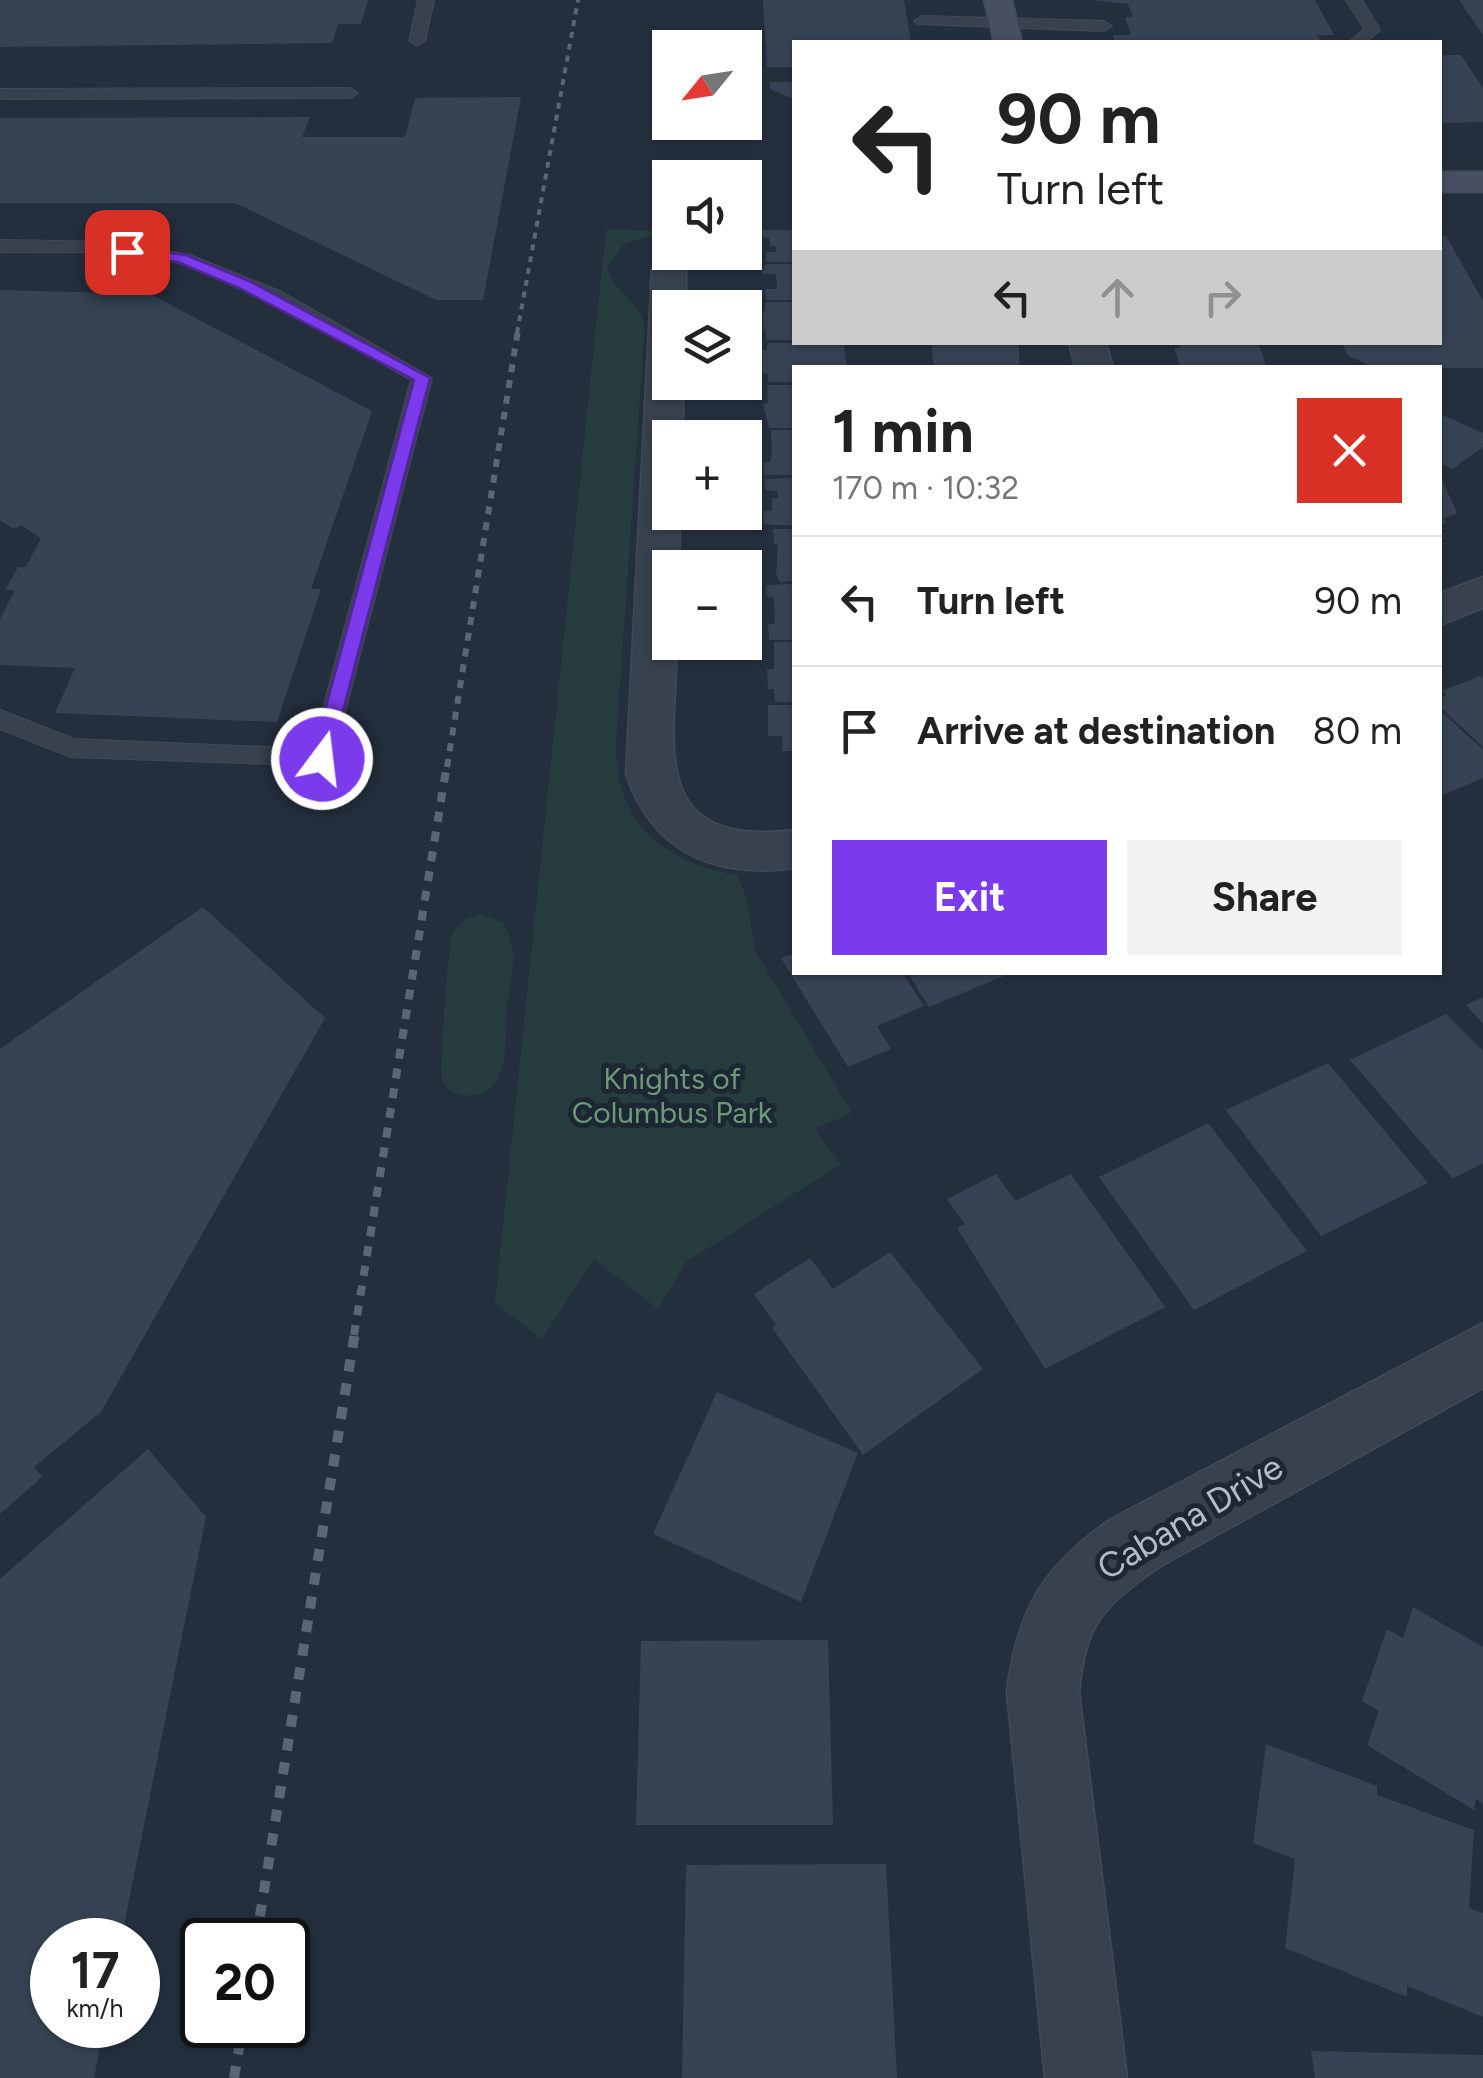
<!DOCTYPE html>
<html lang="en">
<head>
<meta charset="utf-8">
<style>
  :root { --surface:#fff; --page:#f2f2f2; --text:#222; --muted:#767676; --line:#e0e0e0; --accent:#7c3aed }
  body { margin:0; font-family:Figtree,sans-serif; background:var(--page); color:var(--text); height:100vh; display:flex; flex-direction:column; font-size:38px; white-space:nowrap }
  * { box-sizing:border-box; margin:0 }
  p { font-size:32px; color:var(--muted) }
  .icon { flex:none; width:55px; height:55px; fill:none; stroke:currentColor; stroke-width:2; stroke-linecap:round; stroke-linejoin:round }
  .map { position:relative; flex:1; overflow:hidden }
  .panel { position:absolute; left:792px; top:365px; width:650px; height:610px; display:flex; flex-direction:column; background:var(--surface); border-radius:0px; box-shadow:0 2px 8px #0004 }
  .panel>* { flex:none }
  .hud { position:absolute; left:792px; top:40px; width:650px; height:305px; border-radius:0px; box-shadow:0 2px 8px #0004; background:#fff; color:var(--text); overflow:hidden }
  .needle { width:65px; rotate:240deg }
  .buttons { position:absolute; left:652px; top:30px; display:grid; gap:20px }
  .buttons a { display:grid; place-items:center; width:110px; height:110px; border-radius:0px; background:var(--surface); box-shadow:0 2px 8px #0004; font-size:50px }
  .speed { position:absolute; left:30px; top:1918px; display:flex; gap:20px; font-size:50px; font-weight:700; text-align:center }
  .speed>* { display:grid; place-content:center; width:130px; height:130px; border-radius:50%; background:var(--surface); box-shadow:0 2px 8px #0004; line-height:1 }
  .speed small { font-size:25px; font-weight:400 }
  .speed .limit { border:5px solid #111; border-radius:15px; background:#fff; color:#111 }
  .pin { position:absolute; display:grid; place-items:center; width:85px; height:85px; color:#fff; margin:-42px; border-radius:20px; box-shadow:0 5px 15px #0006 }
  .me { position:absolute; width:110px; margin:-55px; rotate:15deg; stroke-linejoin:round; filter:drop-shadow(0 0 8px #0008) }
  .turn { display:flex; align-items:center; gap:35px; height:210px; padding:0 40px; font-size:45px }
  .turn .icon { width:130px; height:130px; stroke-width:2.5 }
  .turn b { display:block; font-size:70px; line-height:85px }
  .lanes { display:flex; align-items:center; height:95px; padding:0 40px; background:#0003; justify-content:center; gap:50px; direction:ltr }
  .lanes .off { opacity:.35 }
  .round { display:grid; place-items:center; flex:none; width:105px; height:105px; border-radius:0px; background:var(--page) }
  .overview { display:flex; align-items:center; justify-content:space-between; height:170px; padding:0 40px }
  h1 { font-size:60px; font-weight:700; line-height:75px }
  .primary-button { display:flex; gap:20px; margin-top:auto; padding:20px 40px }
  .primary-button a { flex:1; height:115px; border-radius:0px; background:var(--accent); color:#fff; font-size:40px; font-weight:700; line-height:115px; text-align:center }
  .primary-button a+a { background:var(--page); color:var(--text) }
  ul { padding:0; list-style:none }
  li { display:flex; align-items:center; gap:30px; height:130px; padding:0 40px; border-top:2px solid var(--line) }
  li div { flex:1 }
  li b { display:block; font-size:38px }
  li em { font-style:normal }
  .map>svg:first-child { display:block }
  .green { fill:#263c3f }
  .building { fill:#364354 }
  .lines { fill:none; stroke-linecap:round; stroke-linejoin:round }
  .lane-casing { stroke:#414a57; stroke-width:2 }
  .street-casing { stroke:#414a57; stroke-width:3 }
  .secondary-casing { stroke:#414a57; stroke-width:3 }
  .lane { fill:#38414e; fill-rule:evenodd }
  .street { fill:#38414e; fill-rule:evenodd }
  .secondary { fill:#465061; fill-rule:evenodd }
  .rail-far3 { stroke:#5a6575; stroke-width:4; stroke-dasharray:6 6; stroke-linecap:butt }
  .rail-far2 { stroke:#5a6575; stroke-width:6; stroke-dasharray:8 8; stroke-linecap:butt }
  .rail-far1 { stroke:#5a6575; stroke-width:8; stroke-dasharray:10 10; stroke-linecap:butt }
  .rail { stroke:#5a6575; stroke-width:10; stroke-dasharray:12 12; stroke-linecap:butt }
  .route { fill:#7c3aed; stroke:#51269a; stroke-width:2.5 }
  .labels { text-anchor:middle; stroke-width:10; stroke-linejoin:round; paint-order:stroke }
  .park-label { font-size:30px; fill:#6b9a76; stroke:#1d2633 }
  .near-street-label { font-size:35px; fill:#b4bcc9; stroke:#1d2633 }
</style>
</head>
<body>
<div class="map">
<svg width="1483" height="2078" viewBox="0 0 1483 2078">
  <rect width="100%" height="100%" fill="#242f3e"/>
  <g class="green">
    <path d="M606,229L664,231L623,245L607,267C612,291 639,300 645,325L616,743C615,822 661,861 736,875C754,904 747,923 757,954L852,1113L814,1129L841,1164L686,1262L658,1309L594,1259L542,1339L495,1303Z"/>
    <path d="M481,914L502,922C523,952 508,984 506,1018C505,1047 510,1095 467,1096C457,1096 447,1090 442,1080C439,1072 448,947 452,936C457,923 469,918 481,914Z"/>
  </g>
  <g class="building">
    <path d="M0,0H368L361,24H338L332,43L0,47Z"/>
    <path d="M763,0H904L911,42H795V67H767Z"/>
    <path d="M1090,0H1315L1334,35H1317L1321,42H1115L1113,35H1131L1125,17H1133L1128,4Z"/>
    <path d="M1459,0H1483V35Z"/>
    <path d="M1440,55H1461L1483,88V122L1440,123Z"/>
    <path d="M770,82H795V100L770,89Z"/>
    <path d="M521,97L483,300H436L235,203H0V118L310,117L302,137H405L415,98Z"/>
    <path d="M760,230H795V262H766V252H776V246H770L769,238H761Z"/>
    <path d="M1440,236H1446L1483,301V368H1375L1347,355L1342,342H1440Z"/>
    <path d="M765,264H795V300H766L765,289H777L776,274H762Z"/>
    <path d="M0,290L150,294L372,411L311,589H321L277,722L55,713L75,668L0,665V619L15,590H5L18,567H26L41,538L21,525L14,529L0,520Z"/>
    <path d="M766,302H795V340H767L762,320Z"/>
    <path d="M844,342L847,368H795V382H768V374H762L761,350H767V343Z"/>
    <path d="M931,342H1019V368H934Z"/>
    <path d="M1178,342H1258L1267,368H1181L1174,348H1180Z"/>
    <path d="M767,385H795V428H769L763,404L768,403Z"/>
    <path d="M1440,414L1483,433V447L1452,469L1440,463Z"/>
    <path d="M771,430H795V475H764L763,462H770L772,452Z"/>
    <path d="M1440,475L1457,513L1444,519L1446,524H1440Z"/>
    <path d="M795,478V526L764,524L763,511H772V498H778L777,491L765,490L764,479Z"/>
    <path d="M773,529H795V581L780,582L776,575L778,544H774Z"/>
    <path d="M795,584V640H769L768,624H775L774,598L767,597L766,585Z"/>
    <path d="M774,642H795V702H775L774,689H768L767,669H774Z"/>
    <path d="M1480,676L1483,678V747L1440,707V698L1447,695L1442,691Z"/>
    <path d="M768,705H795V751H782V736H768Z"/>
    <path d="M1440,710L1483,750V778L1440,796Z"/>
    <path d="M203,907L325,1018L101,1412L34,1467L42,1477L0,1514V1049Z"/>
    <path d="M795,953V972H902L924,1006L877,1026L891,1049L848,1067L781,958Z"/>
    <path d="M907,972H1011V973L929,1007Z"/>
    <path d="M1483,997V1024L1466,1005Z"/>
    <path d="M1446,1014L1483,1051V1163L1453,1179L1350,1060Z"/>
    <path d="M1328,1063L1428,1183L1321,1236L1226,1110Z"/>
    <path d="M1208,1123L1307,1251L1194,1310L1099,1177Z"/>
    <path d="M996,1174L1015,1201L1071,1174L1165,1307L1045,1369L957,1228L965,1224L947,1199Z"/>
    <path d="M890,1252L983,1369L863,1455L772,1328L776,1325L754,1294L810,1258L833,1289Z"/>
    <path d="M717,1392L858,1453L801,1602L653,1534Z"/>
    <path d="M148,1449L206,1517L121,1940H52V2025H104L94,2078H0V1579Z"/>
    <path d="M1413,1607L1483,1647V1804L1476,1799L1474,1810L1367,1745L1379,1711L1362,1701L1387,1629L1403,1638Z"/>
    <path d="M828,1640L833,1825H636L641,1641Z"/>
    <path d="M1266,1744L1377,1786V1795L1474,1830L1469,1908L1483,1913V2017L1407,1986V1997L1285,1948L1295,1859L1253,1843Z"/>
    <path d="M886,1864L897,2078H682L686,1865Z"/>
    <path d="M1311,2051L1483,2055V2078H1315Z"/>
  </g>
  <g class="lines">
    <g class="lane-casing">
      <g id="lane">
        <path d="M418,0H434L425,41L417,46L409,41Z"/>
        <path d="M1346,0H1362L1380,30L1366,42H1349L1364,29Z"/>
        <path d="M922,16L1104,21L1112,26L1104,31L917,24L914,21Z"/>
        <path d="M0,89L350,88L358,93L350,98L0,99Z"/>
        <path d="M0,240L115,242L190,255L282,292L432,378L331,766L71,757L0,729V710L74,739L312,749L411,380C333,336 251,278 162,259C109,249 54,253 0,252Z"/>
      </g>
    </g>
    <g class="street-casing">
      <g id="street">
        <path d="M669,259L681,262L686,269V308H670V382H684L682,438H670V512H680L679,568H670V642H677C675,745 646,848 795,830V868C715,879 653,853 626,774L652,269L657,262Z"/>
        <path d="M1069,342H1106L1113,368H1075Z"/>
        <path d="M1483,577V608L1440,625V593Z"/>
        <path d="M1483,1323V1388L1159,1567C1103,1607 1086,1622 1079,1692L1127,2078H1045L1007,1692C1017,1609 1043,1566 1111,1519Z"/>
      </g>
    </g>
    <g class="secondary-casing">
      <g id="secondary">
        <path d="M984,0H1012L1022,42H994Z"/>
        <rect x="1440" y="172" width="43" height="20"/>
      </g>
    </g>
    <use href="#lane" class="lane"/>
    <use href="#street" class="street"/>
    <use href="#secondary" class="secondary"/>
    <path class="rail-far3" d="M517,333L578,0"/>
    <path class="rail-far2" d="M447,767L518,330"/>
    <path class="rail-far1" d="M354,1335L447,764"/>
    <g class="rail">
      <path d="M256,1940L355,1332"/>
      <path d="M234,2078L243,2025"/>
    </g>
  </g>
  <path class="route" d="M127,248L186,255L249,281L430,378L329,764H315L312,759L414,380L239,288L178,262L122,255Z"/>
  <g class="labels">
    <g class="park-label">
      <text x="672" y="1089">Knights of<tspan x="672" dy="34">Columbus Park</tspan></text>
    </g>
    <g class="near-street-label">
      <text transform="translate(1190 1517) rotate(-31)" y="12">Cabana Drive</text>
    </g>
  </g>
</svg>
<div class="buttons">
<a><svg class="needle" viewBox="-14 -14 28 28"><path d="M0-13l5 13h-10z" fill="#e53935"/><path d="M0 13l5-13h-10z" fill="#767676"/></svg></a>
<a><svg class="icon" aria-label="sound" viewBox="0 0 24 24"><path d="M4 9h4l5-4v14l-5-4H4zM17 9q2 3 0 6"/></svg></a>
<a><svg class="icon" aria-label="layers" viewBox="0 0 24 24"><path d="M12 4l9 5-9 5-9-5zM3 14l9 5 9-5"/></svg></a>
<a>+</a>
<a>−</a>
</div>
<div class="speed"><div>17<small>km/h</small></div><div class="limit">20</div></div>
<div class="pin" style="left:127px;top:252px;background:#d93025"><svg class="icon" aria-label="arrive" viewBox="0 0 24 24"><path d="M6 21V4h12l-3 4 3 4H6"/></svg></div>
<svg class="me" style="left:322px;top:759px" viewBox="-20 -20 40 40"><circle r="17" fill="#7c3aed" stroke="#fff" stroke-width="3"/><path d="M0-11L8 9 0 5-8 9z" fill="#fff"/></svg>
<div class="hud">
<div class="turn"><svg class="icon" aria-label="left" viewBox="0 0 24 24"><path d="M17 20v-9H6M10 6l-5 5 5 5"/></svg><div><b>90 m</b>Turn left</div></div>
<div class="lanes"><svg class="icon" aria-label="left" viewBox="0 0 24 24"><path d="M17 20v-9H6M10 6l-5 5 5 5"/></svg><svg class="icon off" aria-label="ahead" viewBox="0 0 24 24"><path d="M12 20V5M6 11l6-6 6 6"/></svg><svg class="icon off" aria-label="right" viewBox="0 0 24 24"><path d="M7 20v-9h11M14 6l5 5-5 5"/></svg></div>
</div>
<section class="panel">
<div class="overview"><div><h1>1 min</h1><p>170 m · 10:32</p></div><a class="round" style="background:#d93025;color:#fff"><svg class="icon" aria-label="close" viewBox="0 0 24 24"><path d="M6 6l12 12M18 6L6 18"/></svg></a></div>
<ul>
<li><svg class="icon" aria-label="left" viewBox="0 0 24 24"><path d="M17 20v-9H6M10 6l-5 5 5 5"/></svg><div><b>Turn left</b></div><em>90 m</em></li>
<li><svg class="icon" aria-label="arrive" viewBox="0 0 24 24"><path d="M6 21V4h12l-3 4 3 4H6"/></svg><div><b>Arrive at destination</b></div><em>80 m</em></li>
</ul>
<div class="primary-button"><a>Exit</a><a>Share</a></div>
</section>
</div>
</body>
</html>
